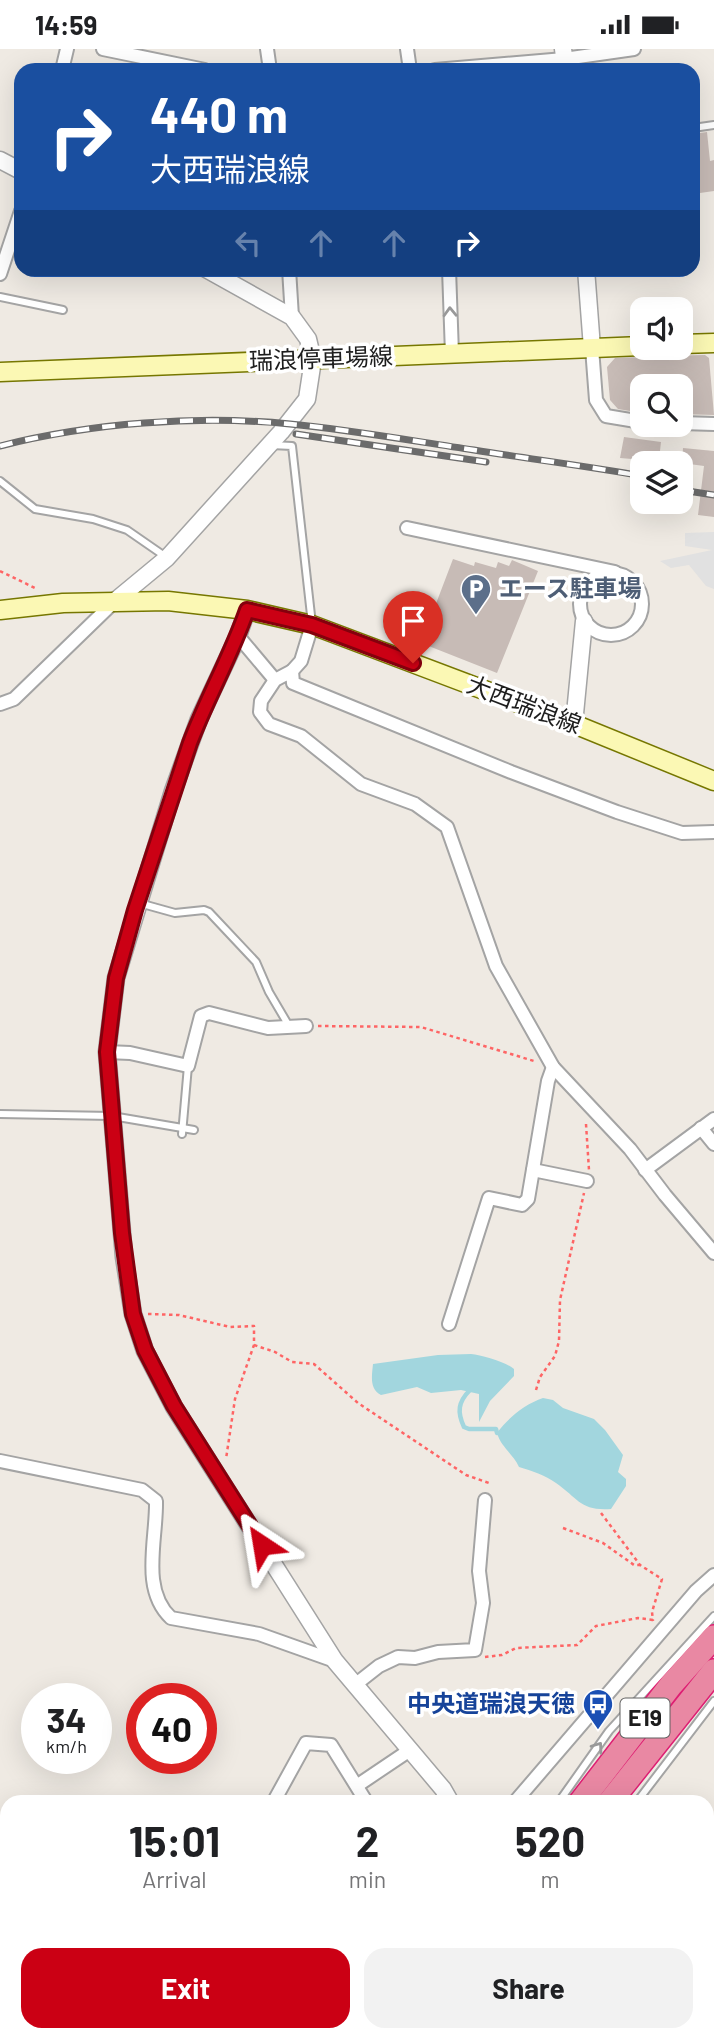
<!DOCTYPE html>
<html lang="en">
<head>
<meta charset="utf-8">
<style>
  :root { --surface:#fff; --page:#f2f2f2; --text:#202124; --muted:#757577; --accent:#cb0014 }
  body { margin:0; font-family:Barlow,"Noto Sans JP",sans-serif; background:var(--page); color:var(--text); height:100vh; display:flex; flex-direction:column; font-size:26px; white-space:nowrap }
  * { box-sizing:border-box; margin:0 }
  p { font-size:23px; color:var(--muted) }
  .icon { flex:none; width:38px; height:38px; fill:none; stroke:currentColor; stroke-width:2; stroke-linecap:round; stroke-linejoin:round }
  .map { position:relative; flex:1; overflow:hidden }
  .sheet { position:absolute; left:0px; top:1746px; width:714px; height:247px; display:flex; flex-direction:column; background:var(--surface); border-radius:21px 21px 0 0; box-shadow:0 7px 28px #0002 }
  .sheet>* { flex:none }
  .top-card { position:absolute; left:14px; top:14px; width:686px; height:214px; border-radius:21px; box-shadow:0 7px 28px #0002; background:#1a4fa0; color:#fff; overflow:hidden }
  .buttons { position:absolute; left:630px; top:248px; display:grid; gap:14px }
  .buttons a { display:grid; place-items:center; width:63px; height:63px; border-radius:14px; background:var(--surface); box-shadow:0 7px 28px #0002; font-size:35px }
  .speed { position:absolute; left:21px; top:1634px; display:flex; gap:14px; font-size:35px; font-weight:700; text-align:center }
  .speed>* { display:grid; place-content:center; width:91px; height:91px; border-radius:50%; background:var(--surface); box-shadow:0 7px 28px #0002; line-height:1 }
  .speed small { font-size:18px; font-weight:400 }
  .speed .limit { border:10px solid #d22; background:#fff; color:#111 }
  .pin { position:absolute; display:grid; place-items:center; width:60px; height:60px; color:#fff; margin:-72px -30px; border-radius:50% 50% 50% 0; rotate:-45deg; box-shadow:0 0 7px #0007 }
  .pin .icon { rotate:45deg }
  .me { position:absolute; width:77px; margin:-38px; rotate:327deg; stroke-linejoin:round; filter:drop-shadow(0 0 5px #0008) }
  .turn { display:flex; align-items:center; gap:24px; height:147px; padding:0 21px; font-size:32px }
  .turn .icon { width:91px; height:91px; stroke-width:2.5 }
  .turn b { display:block; font-size:49px; line-height:60px }
  .lanes { display:flex; align-items:center; height:66px; padding:0 21px; background:#0003; justify-content:center; gap:35px; direction:ltr }
  .lanes .off { opacity:.35 }
  .eta { display:flex; justify-content:space-evenly; align-items:center; height:119px; text-align:center }
  .eta b { font-size:42px; font-weight:700; line-height:49px }
  .action { display:flex; gap:14px; margin-top:auto; padding:14px 21px }
  .action a { flex:1; height:80px; border-radius:21px; background:var(--accent); color:#fff; font-size:28px; font-weight:700; line-height:80px; text-align:center }
  .action a+a { background:var(--page); color:var(--text) }
  .status { display:flex; justify-content:space-between; align-items:center; height:49px; padding:0 35px; background:var(--surface); direction:ltr }
  .status svg { height:19px; fill:currentColor }
  .map>svg:first-child { display:block }
  .forest { fill:#add096 }
  .parking { fill:#e1e1e1 }
  .water { fill:#a2d6de }
  .lines { fill:none; stroke-linecap:round; stroke-linejoin:round }
  .stream { stroke:#a2d6de; stroke-width:4.5 }
  .building { fill:#c7bbb6 }
  .service-casing { stroke:#a4a4a4; stroke-width:10 }
  .minor-casing { stroke:#a4a4a4; stroke-width:16 }
  .tertiary-casing { stroke:#a4a4a4; stroke-width:19 }
  .secondary-casing { stroke:#767701; stroke-width:21 }
  .motorway-casing { stroke:#de1e73; stroke-width:26 }
  .path { stroke:#fe6565; stroke-width:2.5; stroke-dasharray:3.5 3.5; stroke-linecap:butt }
  .service { stroke:#fff; stroke-width:6 }
  .minor { stroke:#fff; stroke-width:12 }
  .tertiary { stroke:#fff; stroke-width:16 }
  .secondary { stroke:#fbf8b4; stroke-width:18 }
  .motorway { stroke:#e988a3; stroke-width:23 }
  .rail-casing { stroke:#6b6b6b; stroke-width:7 }
  .rail { stroke:#fff; stroke-width:4.5; stroke-dasharray:13; stroke-linecap:butt }
  .oneway { stroke:#999 }
  .route-casing { stroke:#84000d; stroke-width:18 }
  .route { stroke:#cb0014; stroke-width:12 }
  .labels { text-anchor:middle; stroke-width:7; stroke-linejoin:round; paint-order:stroke }
  .shield { fill:#fff; stroke:#616161; stroke-width:2 }
  .shield-label { font-size:23px; font-weight:bold; fill:#1d1d1d }
  .street-label { font-size:24px; fill:#1d1d1d; stroke:#fff }
  .service-label { font-size:24px; font-weight:bold; fill:#4e5e75; stroke:#fff; text-anchor:start }
  .transit-label { font-size:24px; font-weight:bold; fill:#164399; stroke:#fff; text-anchor:end }
</style>
</head>
<body>
<div class="status"><b>14:59</b><svg viewBox="0 0 49 12"><path d="M0 12V9h3v3zM5 12V6h3v6zM10 12V3h3v9zM15 12V0h3v12zM26 1h20v11H26zM47 4h2v5h-2z"/></svg></div>
<div class="map">
<svg width="714" height="1993" viewBox="0 0 714 1993">
  <rect width="100%" height="100%" fill="#efeae3"/>
  <path class="forest" d="M0,1770L7,1771V1986H365L361,1993H0Z"/>
  <path class="parking" d="M714,483V540L706,537L689,516L671,519L660,512L712,501L685,497V484Z"/>
  <g class="water">
    <path d="M471,1305C482,1306 506,1313 514,1320V1327L490,1352L479,1373V1345L461,1341L431,1344L417,1338L381,1346C369,1340 372,1326 373,1315L438,1306Z"/>
    <path d="M543,1349L553,1351L563,1359L594,1370L605,1381L623,1406L618,1423L626,1430V1437L611,1460C580,1462 579,1450 556,1434C545,1426 532,1422 519,1418C513,1405 501,1398 497,1384C508,1369 525,1355 543,1349Z"/>
  </g>
  <g class="lines">
    <path class="stream" d="M470,1341C458,1353 457,1363 464,1378L469,1380H496L497,1384"/>
  </g>
  <g class="building">
    <path d="M707,83L710,112L714,111V142L693,145V85Z"/>
    <path d="M651,303H658V307L705,306L709,309L714,366L681,365V338H642V364L618,360L610,351L607,318L615,309L642,308Z"/>
    <path d="M624,388L661,393L659,411L632,407V410L620,409Z"/>
    <path d="M683,399L714,402V468L698,466L704,417L682,414Z"/>
    <path d="M453,510L474,517L475,513L496,519L498,513L509,517L512,511L538,522L497,624L421,594Z"/>
  </g>
  <g class="lines">
    <g class="service-casing">
      <g id="service">
        <path d="M693,79L714,76"/>
        <path d="M0,248L63,261"/>
        <path d="M271,396L292,397L312,575"/>
        <path d="M0,432L35,460L93,470L127,481L166,508"/>
        <path d="M139,854L175,864L204,861L209,863L256,913L269,943L289,977"/>
        <path d="M0,1065L112,1067L194,1081"/>
        <path d="M182,1085L188,1017"/>
        <path d="M558,1754L609,1682L714,1567"/>
        <path d="M636,1754L714,1652"/>
        <path d="M465,1993L470,1986"/>
      </g>
    </g>
    <g class="minor-casing">
      <g id="minor">
        <path d="M103,0L205,21"/>
        <path d="M267,0L270,21"/>
        <path d="M407,0L410,21"/>
        <path d="M62,21L67,0"/>
        <path d="M435,21L564,10L634,0"/>
        <path d="M289,220L292,268"/>
        <path d="M449,220L452,305"/>
        <path d="M0,225L21,162"/>
        <path d="M592,299L596,351L606,367L642,373"/>
        <path d="M681,374L714,375"/>
        <path d="M407,479L615,523"/>
        <circle cx="611" cy="555" r="31"/>
        <path d="M238,587L275,631"/>
        <path d="M292,622L301,612L312,576"/>
        <path d="M0,655L14,650L115,552"/>
        <path d="M714,783L682,784L617,763L511,723L293,634L292,622L275,631L261,652L260,663L269,675L301,687L361,735L415,755L447,778L496,917L553,1018L630,1100L665,1146L714,1204"/>
        <path d="M107,1003L130,1004L188,1017L201,967L209,964L268,979L306,977"/>
        <path d="M701,1079L714,1095"/>
        <path d="M533,1121L587,1132"/>
        <path d="M645,1121L714,1070"/>
        <path d="M449,1275L489,1149L522,1156L528,1150L548,1032L553,1018"/>
        <path d="M0,1412L142,1441L156,1452C157,1490 140,1540 171,1569L259,1585L335,1612"/>
        <path d="M356,1635L379,1617L398,1608L415,1609L438,1603L475,1601L483,1554L479,1522L485,1451"/>
        <path d="M358,1736L410,1701"/>
        <path d="M273,1754L306,1694L331,1696L367,1754"/>
        <path d="M514,1754L696,1542L714,1526"/>
        <path d="M707,1815L714,1814"/>
        <path d="M594,1986L595,1993"/>
        <path d="M498,1993L504,1986"/>
      </g>
    </g>
    <g class="tertiary-casing">
      <g id="tertiary">
        <path d="M563,0L566,21"/>
        <path d="M0,111L21,122"/>
        <path d="M586,220L592,299"/>
        <path d="M115,552L167,509L281,383L307,350L313,311L308,290L292,268L206,220"/>
        <path d="M247,561L238,587L199,670L173,742L116,929L107,1003L124,1208L133,1265L145,1302L174,1358L335,1612L443,1740L451,1754"/>
        <path d="M574,675L584,572"/>
        <path d="M558,1986L560,1993"/>
      </g>
    </g>
    <g class="secondary-casing">
      <g id="secondary">
        <path d="M681,295L714,294"/>
        <path d="M0,323L642,297"/>
        <path d="M0,561L63,554L168,552L247,561L312,576L574,675L714,732"/>
      </g>
    </g>
    <g class="motorway-casing">
      <g id="motorway">
        <path d="M580,1754L671,1636L714,1588"/>
        <path d="M609,1754L714,1622"/>
        <path d="M415,1993L419,1986"/>
        <path d="M442,1993L446,1986"/>
      </g>
    </g>
    <g class="path">
      <path d="M0,522L35,539"/>
      <path d="M318,977L421,978L534,1012"/>
      <path d="M586,1075L589,1121"/>
      <path d="M148,1265L179,1266L230,1278L254,1277V1296L235,1350L226,1410"/>
      <path d="M254,1296L275,1303L292,1313L314,1315L358,1354L466,1426L489,1434"/>
      <path d="M536,1341L540,1328L555,1307L559,1292L560,1251L584,1144"/>
      <path d="M601,1464L640,1516L662,1530L652,1563L653,1572"/>
      <path d="M563,1479L603,1494L634,1516H640"/>
      <path d="M485,1608L502,1606L516,1599L577,1596L596,1577L638,1569L653,1571"/>
    </g>
    <use href="#service" class="service"/>
    <use href="#minor" class="minor"/>
    <use href="#tertiary" class="tertiary"/>
    <use href="#secondary" class="secondary"/>
    <use href="#motorway" class="motorway"/>
    <g class="rail-casing">
      <g id="rail">
        <path d="M296,385L486,413"/>
        <path d="M0,397C90,374 197,366 290,375C352,381 413,392 474,401C530,410 586,417 642,427"/>
        <path d="M681,441L714,446"/>
      </g>
    </g>
    <use href="#rail" class="rail"/>
  </g>
  <defs><path id="oneway-chevron" d="M-2-3.5L2.5 0L-2 3.5" fill="none" stroke-width="1.6" stroke-linecap="round" stroke-linejoin="round" transform="scale(1.75)"/></defs>
  <g class="oneway">
    <use href="#oneway-chevron" transform="translate(450 263) rotate(-92)"/>
    <use href="#oneway-chevron" transform="translate(598 1698) rotate(-54)"/>
  </g>
  <g class="lines">
    <g class="route-casing">
      <path id="route" d="M262,1496L174,1357L145,1301L133,1265L122,1184L107,1003L116,929L135,861L190,694C207,649 231,607 247,561L312,576L413,614"/>
    </g>
    <use href="#route" class="route"/>
  </g>
  <defs>
    <g id="parking-pin" transform="scale(1.575)"><path d="M0 17L-7.5 6A9.5 9.5 0 1 1 7.5 6Z" fill="#5c6f8a" stroke="#fff"/><path d="M-3.5-5.5H1a3.5 3.5 0 0 1 0 7H-1V5.5H-3.5ZM-1-3.4V-.6H.8a1.4 1.4 0 0 0 0-2.8Z" fill="#fff"/></g>
    <g id="bus-pin" transform="scale(1.575)"><path d="M0 17L-7.5 6A9.5 9.5 0 1 1 7.5 6Z" fill="#1a4fb4" stroke="#fff"/><path d="M-5-6H5V4H4V6H2V4H-2V6H-4V4H-5ZM-3.5-4V0h7V-4ZM-3.5 1.2v1.5H-2V1.2ZM2 1.2v1.5H3.5V1.2Z" fill="#fff"/></g>
  </defs>
  <g fill-rule="evenodd">
    <use href="#parking-pin" x="476" y="540"/>
    <use href="#bus-pin" x="598" y="1655"/>
  </g>
  <g class="labels">
    <rect class="shield" x="620.5" y="1649.5" width="49" height="39" rx="5"/>
    <g class="shield-label">
      <text x="645" y="1677">E19</text>
    </g>
    <g class="street-label">
      <text transform="translate(321 310) rotate(-2)" y="8">瑞浪停車場線</text>
      <text transform="translate(524 656) rotate(21)" y="8">大西瑞浪線</text>
    </g>
    <g class="service-label">
      <text x="499" y="548">エース駐車場</text>
    </g>
    <g class="transit-label">
      <text x="575" y="1663">中央道瑞浪天徳</text>
    </g>
  </g>
</svg>
<div class="buttons">
<a><svg class="icon" aria-label="sound" viewBox="0 0 24 24"><path d="M4 9h4l5-4v14l-5-4H4zM17 9q2 3 0 6"/></svg></a>
<a><svg class="icon" aria-label="search" viewBox="0 0 24 24"><circle cx="10" cy="10" r="6"/><path d="M15 15l6 6"/></svg></a>
<a><svg class="icon" aria-label="layers" viewBox="0 0 24 24"><path d="M12 4l9 5-9 5-9-5zM3 14l9 5 9-5"/></svg></a>
</div>
<div class="speed"><div>34<small>km/h</small></div><div class="limit">40</div></div>
<div class="pin" style="left:413px;top:614px;background:#d93025"><svg class="icon" aria-label="arrive" viewBox="0 0 24 24"><path d="M6 21V4h12l-3 4 3 4H6"/></svg></div>
<svg class="me" style="left:262px;top:1496px" viewBox="-20 -20 40 40"><path d="M0-17L14 15 0 8-14 15z" fill="#cb0014" stroke="#fff" stroke-width="4"/></svg>
<div class="top-card">
<div class="turn"><svg class="icon" aria-label="right" viewBox="0 0 24 24"><path d="M7 20v-9h11M14 6l5 5-5 5"/></svg><div><b>440 m</b>大西瑞浪線</div></div>
<div class="lanes"><svg class="icon off" aria-label="left" viewBox="0 0 24 24"><path d="M17 20v-9H6M10 6l-5 5 5 5"/></svg><svg class="icon off" aria-label="ahead" viewBox="0 0 24 24"><path d="M12 20V5M6 11l6-6 6 6"/></svg><svg class="icon off" aria-label="ahead" viewBox="0 0 24 24"><path d="M12 20V5M6 11l6-6 6 6"/></svg><svg class="icon" aria-label="right" viewBox="0 0 24 24"><path d="M7 20v-9h11M14 6l5 5-5 5"/></svg></div>
</div>
<section class="sheet">
<div class="eta">
<div><b>15:01</b><p>Arrival</p></div>
<div><b>2</b><p>min</p></div>
<div><b>520</b><p>m</p></div>
</div>
<div class="action"><a>Exit</a><a>Share</a></div>
</section>
</div>
</body>
</html>
